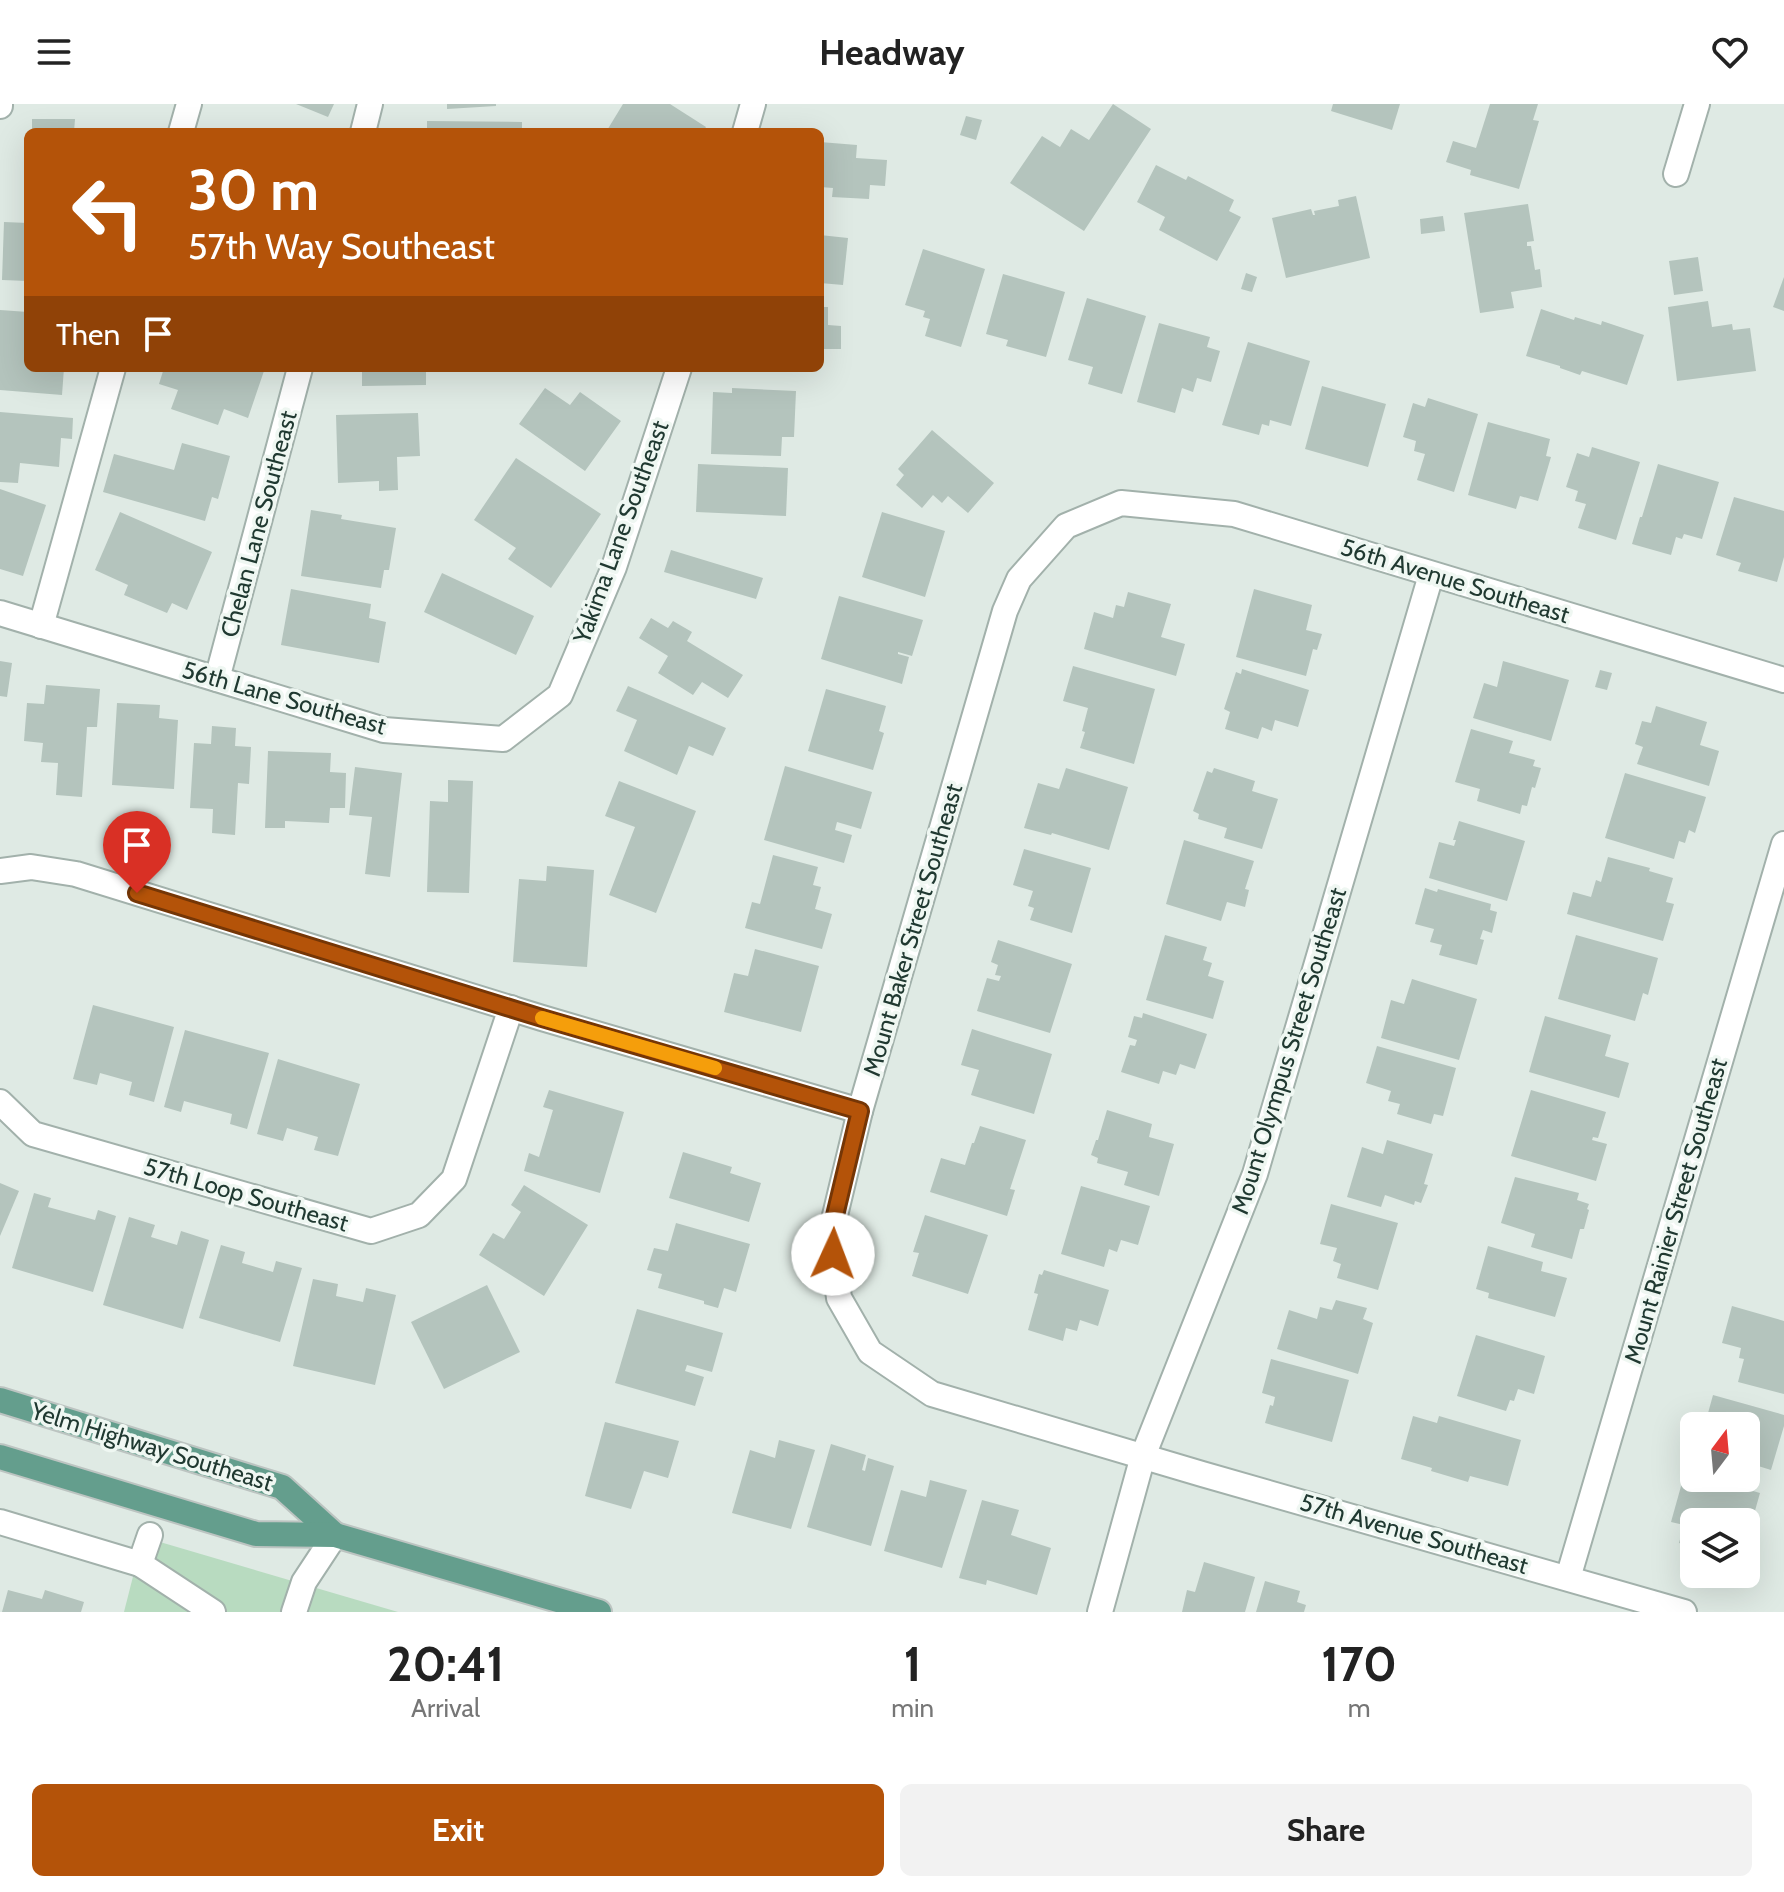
<!DOCTYPE html>
<html lang="en">
<head>
<meta charset="utf-8">
<style>
  :root { --surface:#fff; --page:#f2f2f2; --text:#222; --muted:#767676; --accent:#b45309 }
  body { margin:0; font-family:Cabin,sans-serif; background:var(--page); color:var(--text); height:100vh; display:flex; flex-direction:column; font-size:30px; white-space:nowrap }
  * { box-sizing:border-box; margin:0 }
  p { font-size:26px; color:var(--muted) }
  .icon { flex:none; width:44px; height:44px; fill:none; stroke:currentColor; stroke-width:2; stroke-linecap:round; stroke-linejoin:round }
  .map { position:relative; height:1508px; overflow:hidden }
  .sheet { display:flex; flex-direction:column; background:var(--surface); flex:1 }
  .sheet>* { flex:none }
  .top-card { position:absolute; left:24px; top:24px; width:800px; height:244px; border-radius:12px; box-shadow:0 8px 32px #0002; background:#b45309; color:#fff; overflow:hidden }
  .needle { width:52px; rotate:16deg }
  .controls { position:absolute; left:1680px; top:1308px; display:grid; gap:16px }
  .controls a { display:grid; place-items:center; width:80px; height:80px; border-radius:12px; background:var(--surface); box-shadow:0 8px 32px #0002; font-size:40px }
  .pin { position:absolute; display:grid; place-items:center; width:68px; height:68px; color:#fff; margin:-82px -34px; border-radius:50% 50% 50% 0; rotate:-45deg; box-shadow:0 0 8px #0007 }
  .pin .icon { rotate:45deg }
  .me { position:absolute; width:88px; margin:-44px; rotate:2deg; stroke-linejoin:round; filter:drop-shadow(0 0 6px #0008) }
  .turn { display:flex; align-items:center; gap:28px; height:168px; padding:0 32px; font-size:36px }
  .turn .icon { width:104px; height:104px; stroke-width:2.5 }
  .turn b { display:block; font-size:56px; line-height:68px }
  .then { display:flex; align-items:center; height:76px; padding:0 32px; background:#0003; gap:16px; font-size:30px }
  .eta { display:flex; justify-content:space-evenly; align-items:center; height:136px; text-align:center }
  .eta b { font-size:48px; font-weight:800; line-height:56px }
  .button { display:flex; gap:16px; margin-top:auto; padding:16px 32px }
  .button a { flex:1; height:92px; border-radius:12px; background:var(--accent); color:#fff; font-size:32px; font-weight:800; line-height:92px; text-align:center }
  .button a+a { background:var(--page); color:var(--text) }
  header { display:flex; justify-content:space-between; align-items:center; height:104px; padding:0 32px; background:var(--surface); font-size:36px; font-weight:800 }
  .map>svg:first-child { display:block }
  .green { fill:#b8dbc0 }
  .building { fill:#b4c4bd }
  .lines { fill:none; stroke-linecap:round; stroke-linejoin:round }
  .minor-casing { stroke:#a2b1ab; stroke-width:28 }
  .major-casing { stroke:#bcc4c1; stroke-width:28 }
  .minor { stroke:#fff; stroke-width:24 }
  .major { stroke:#649e8d; stroke-width:24 }
  .route-casing { stroke:#753606; stroke-width:20 }
  .route { stroke:#b45309; stroke-width:14 }
  .slow { stroke:#f59e0b; stroke-width:14 }
  .labels { text-anchor:middle; stroke-width:7; stroke-linejoin:round; paint-order:stroke }
  .street-label { font-size:24px; fill:#203931; stroke:#eff7f2 }
</style>
</head>
<body>
<header><svg class="icon" aria-label="menu" viewBox="0 0 24 24"><path d="M4 6h16M4 12h16M4 18h16"/></svg>Headway<svg class="icon" aria-label="heart" viewBox="0 0 24 24"><path d="M12 20l-8-8c-3-5 5-10 8-4 3-6 11-1 8 4z"/></svg></header>
<div class="map">
<svg width="1784" height="1508" viewBox="0 0 1784 1508">
  <rect width="100%" height="100%" fill="#dfeae4"/>
  <path class="green" d="M143,1433L398,1508H124Z"/>
  <g class="building">
    <path d="M296,0H334L328,13Z"/>
    <path d="M447,0H496V2L447,5Z"/>
    <path d="M623,0H670L706,23L703,28H606Z"/>
    <path d="M1113,0L1151,25L1084,127L1010,79L1042,32L1060,43L1071,25L1089,36Z"/>
    <path d="M1333,0H1400L1392,26L1331,7Z"/>
    <path d="M1490,0H1538L1533,16L1539,17L1519,85L1470,71L1471,66L1446,58L1453,37L1476,44Z"/>
    <path d="M966,12L982,16L976,36L960,31Z"/>
    <path d="M32,15H75L74,28H32Z"/>
    <path d="M427,17L522,18V28H427Z"/>
    <path d="M820,38L857,41L856,54L887,56L885,82L870,81L869,95L832,93L833,84L820,83Z"/>
    <path d="M1156,61L1186,76L1188,72L1234,96L1229,107L1241,113L1217,157L1159,126L1165,113L1137,98Z"/>
    <path d="M1356,92L1370,154L1286,174L1272,114L1311,105L1313,111H1315L1314,107L1339,102L1338,96Z"/>
    <path d="M1528,100L1534,137L1527,138V142H1531L1535,166L1540,165L1542,183L1511,188L1514,204L1480,209L1464,109Z"/>
    <path d="M1443,112L1445,127L1421,130L1420,115Z"/>
    <path d="M4,118L28,119V177L2,176Z"/>
    <path d="M820,131L848,134L843,181L820,179Z"/>
    <path d="M923,145L985,165L961,243L925,232L930,215L923,213L925,207L905,201Z"/>
    <path d="M1698,153L1703,187L1674,191L1669,157Z"/>
    <path d="M1246,169L1257,173L1252,188L1241,185Z"/>
    <path d="M1003,170L1065,188L1046,253L1006,242L1008,236L986,230Z"/>
    <path d="M1784,173V207L1773,203Z"/>
    <path d="M1087,194L1146,212L1122,290L1088,280L1093,263L1068,256Z"/>
    <path d="M1708,197L1712,223L1732,220L1733,226L1750,224L1756,267L1677,277L1668,203Z"/>
    <path d="M820,203H828V221L841,222V245H820Z"/>
    <path d="M1541,205L1574,216L1575,213L1601,221L1602,217L1644,231L1627,281L1582,267L1580,271L1560,264V262L1526,252Z"/>
    <path d="M0,206L28,208V264H64L62,291L0,286Z"/>
    <path d="M1159,219L1210,233L1207,243L1220,247L1211,278L1197,274L1193,288L1182,284L1175,309L1137,298Z"/>
    <path d="M1248,238L1310,257L1291,322L1270,316L1269,322L1262,320L1259,331L1222,321Z"/>
    <path d="M164,264H265L248,314L224,305L218,321L171,305L178,286L159,280Z"/>
    <path d="M362,264H443V267H426V281L362,282Z"/>
    <path d="M1322,282L1386,300L1368,363L1305,345Z"/>
    <path d="M545,284L570,301L580,288L621,317L585,367L519,320Z"/>
    <path d="M732,284L796,287L794,333H782L781,352L711,350L713,288L732,289Z"/>
    <path d="M1428,294L1478,310L1454,388L1417,376L1425,350L1414,347L1416,337L1403,333L1413,299L1425,303Z"/>
    <path d="M0,308L73,314L72,335L61,334L59,363L20,359L18,379L0,378Z"/>
    <path d="M418,309L420,352L397,353L398,386L379,387V377L338,379L336,311Z"/>
    <path d="M1488,318L1550,335L1546,352L1551,353L1538,397L1520,392L1516,405L1468,391Z"/>
    <path d="M932,326L994,379L968,409L948,392L942,399L933,391L922,404L896,381L904,371L898,365Z"/>
    <path d="M182,339L230,352L218,395L212,393L205,417L103,388L114,350L174,366Z"/>
    <path d="M1592,343L1640,358L1616,436L1578,424L1586,400L1575,397L1578,387L1566,383L1577,349L1589,353Z"/>
    <path d="M516,354L601,410L551,484L508,455L516,444L474,416Z"/>
    <path d="M698,360L788,364L786,412L696,408Z"/>
    <path d="M1658,360L1719,378L1702,435L1684,430L1682,435L1676,433L1671,451L1632,440L1640,413H1642Z"/>
    <path d="M0,385L46,401L23,472L0,465Z"/>
    <path d="M1734,393L1784,407V453L1777,478L1738,467L1741,459L1716,451Z"/>
    <path d="M311,406L342,411L341,415L396,424L389,466H384L381,484L301,472Z"/>
    <path d="M120,408L212,448L187,506L172,499L167,509L124,491L128,481L95,466Z"/>
    <path d="M882,408L945,427L925,493L862,473Z"/>
    <path d="M671,446L763,474L756,495L664,468Z"/>
    <path d="M442,469L534,512L516,551L424,508Z"/>
    <path d="M291,485L371,500L369,514L386,518L379,559L281,541Z"/>
    <path d="M1254,485L1312,501L1306,526L1322,530L1317,546L1313,545L1306,572L1236,553Z"/>
    <path d="M1128,488L1171,500L1161,533L1185,540L1176,572L1084,545L1094,508L1113,514L1116,501L1124,503Z"/>
    <path d="M839,492L923,516L912,552L898,548V550L909,553L902,580L821,555Z"/>
    <path d="M651,514L668,524L673,517L692,528L687,537L743,571L728,594L702,578L693,591L658,569L668,552L639,534Z"/>
    <path d="M0,557L12,559L7,593L0,592Z"/>
    <path d="M1503,557L1569,576L1551,637L1473,614L1484,579L1497,583Z"/>
    <path d="M1073,562L1155,585L1134,660L1080,644L1085,628L1082,627L1088,604L1063,597Z"/>
    <path d="M1242,565L1309,586L1298,623L1275,616L1272,627L1262,623L1258,635L1225,625L1230,608L1224,605L1236,568L1241,570Z"/>
    <path d="M1600,566L1612,569L1607,586L1595,583Z"/>
    <path d="M46,581L100,585L97,623H87L82,693L56,691L58,659L41,658L43,639L24,637L27,599L44,600Z"/>
    <path d="M628,582L726,624L713,652L689,642L677,671L624,647L637,616L616,607Z"/>
    <path d="M826,585L886,602L879,627L884,629L873,666L808,647Z"/>
    <path d="M117,599L160,601L159,614L178,616L174,685L112,681Z"/>
    <path d="M1656,602L1707,618L1700,641L1719,647L1709,682L1637,660L1643,643L1635,640L1642,617L1651,619Z"/>
    <path d="M212,622L236,624L235,642L251,643L249,680L238,679L235,731L212,729L213,705L190,704L194,639L211,640Z"/>
    <path d="M1471,625L1513,637L1509,649L1535,656L1533,662L1541,664L1535,684L1532,683L1527,702L1522,701L1520,710L1477,697L1480,685L1455,678Z"/>
    <path d="M268,647L331,649L330,668L346,669L345,704H330L329,719L285,717V724H265Z"/>
    <path d="M785,662L872,688L861,725L837,718L835,726L852,731L844,759L764,736Z"/>
    <path d="M355,663L402,669L390,773L365,770L372,713L349,711Z"/>
    <path d="M1066,664L1128,683L1109,746L1052,729L1051,731L1024,724L1038,679L1059,685Z"/>
    <path d="M1214,664L1255,677L1252,687L1278,695L1262,745L1224,734L1227,724L1198,715L1199,710L1193,707L1207,667L1212,669Z"/>
    <path d="M1625,669L1706,693L1695,729L1689,726L1685,739L1679,737L1674,755L1605,734Z"/>
    <path d="M448,676L473,677L469,789L427,788L430,697L448,698Z"/>
    <path d="M619,677L696,707L656,809L609,791L635,723L605,712Z"/>
    <path d="M1459,717L1525,737L1507,797L1429,774L1439,738L1454,742L1456,736H1453Z"/>
    <path d="M1184,736L1254,757L1245,785L1249,786L1245,803L1227,798L1221,817L1166,800Z"/>
    <path d="M1024,745L1091,764L1072,829L1030,816L1034,804L1028,802L1033,787L1013,781Z"/>
    <path d="M773,751L818,763L813,781L821,783L815,805L832,810L822,845L745,824L752,798L760,800Z"/>
    <path d="M1608,753L1650,764L1649,767L1673,774L1666,798L1674,800L1663,837L1567,810L1573,788L1591,793L1596,776L1601,778Z"/>
    <path d="M547,762L594,766L587,863L513,858L519,775L546,777Z"/>
    <path d="M1425,784L1437,788L1438,785L1491,800L1490,806L1497,808L1492,829L1483,826L1480,835L1484,836L1477,861L1439,851L1442,841L1430,838L1434,825L1415,820Z"/>
    <path d="M1165,831L1207,843L1203,856L1212,859L1208,872L1224,877L1213,915L1146,896Z"/>
    <path d="M1576,831L1658,854L1648,891L1643,889L1635,917L1558,895Z"/>
    <path d="M998,836L1072,860L1050,929L977,907L987,874L999,877L1001,872L995,871L998,861L991,858Z"/>
    <path d="M755,845L819,862L801,928L724,908L734,869L748,872Z"/>
    <path d="M1412,875L1477,895L1459,956L1381,934L1391,896L1404,900Z"/>
    <path d="M93,901L174,923L154,998L129,991L132,978L100,969L97,981L73,975Z"/>
    <path d="M1143,909L1207,930L1195,965L1180,960L1176,971L1163,967L1159,980L1121,968L1130,941L1135,942L1137,936L1128,933L1134,912L1142,914Z"/>
    <path d="M1545,912L1611,931L1605,952L1629,959L1619,994L1529,968Z"/>
    <path d="M972,925L1052,950L1034,1010L971,991L979,966L961,961Z"/>
    <path d="M185,926L269,949L247,1025L230,1020L232,1010L184,997L181,1008L164,1003Z"/>
    <path d="M1377,942L1456,964L1443,1012L1434,1010L1431,1020L1397,1010L1400,1000L1388,997L1391,987L1366,979Z"/>
    <path d="M278,955L360,980L338,1052L314,1046L318,1033L287,1024L283,1037L257,1030Z"/>
    <path d="M549,986L624,1008L600,1089L524,1067L529,1049L539,1053L553,1006L543,1003Z"/>
    <path d="M1531,986L1606,1008L1598,1034L1593,1033L1592,1036L1607,1040L1596,1077L1511,1052Z"/>
    <path d="M1107,1006L1152,1020L1149,1033L1174,1040L1159,1092L1124,1081L1128,1068L1097,1059L1098,1054L1091,1051L1096,1036H1098Z"/>
    <path d="M980,1022L1026,1036L1010,1085L1015,1086L1007,1112L930,1088L941,1054L965,1061L972,1039H974Z"/>
    <path d="M1387,1036L1433,1050L1424,1080L1428,1081L1421,1099L1415,1097L1414,1101L1385,1091L1381,1103L1347,1093L1362,1043L1383,1050Z"/>
    <path d="M683,1048L732,1063L730,1069L761,1079L749,1118L669,1094Z"/>
    <path d="M1515,1073L1579,1089L1577,1096L1589,1100L1587,1105L1589,1106L1584,1125H1580L1572,1155L1531,1143L1535,1130L1501,1119Z"/>
    <path d="M0,1079L19,1087L0,1132Z"/>
    <path d="M524,1081L588,1121L544,1192L479,1151L493,1129L504,1135L521,1108L511,1101Z"/>
    <path d="M1081,1082L1150,1102L1138,1141L1121,1136L1117,1148L1109,1145L1104,1163L1061,1150Z"/>
    <path d="M34,1089L51,1094L48,1103L95,1116L98,1106L116,1112L93,1188L12,1164Z"/>
    <path d="M1331,1100L1398,1119L1378,1186L1337,1174L1341,1160L1333,1157L1337,1144L1320,1140Z"/>
    <path d="M925,1111L988,1131L968,1190L912,1172L919,1149L913,1148Z"/>
    <path d="M129,1113L155,1121L151,1133L177,1141L181,1127L209,1136L183,1225L103,1201Z"/>
    <path d="M676,1119L750,1140L736,1188L724,1184L718,1204L704,1200V1197L658,1184L662,1170L647,1166L654,1144L668,1147Z"/>
    <path d="M221,1141L245,1148L242,1159L273,1168L276,1157L302,1164L280,1238L199,1214Z"/>
    <path d="M1488,1142L1543,1158L1541,1167L1567,1174L1555,1213L1488,1194L1489,1189L1476,1185Z"/>
    <path d="M1044,1166L1109,1186L1098,1222L1080,1216L1077,1227L1066,1224L1063,1237L1028,1226L1038,1190L1034,1189L1039,1170L1042,1171Z"/>
    <path d="M313,1175L338,1180L336,1192L363,1198L366,1184L396,1191L375,1281L293,1262Z"/>
    <path d="M487,1181L520,1248L444,1285L411,1218Z"/>
    <path d="M1336,1196L1367,1204L1363,1215L1373,1219L1358,1270L1277,1245L1289,1206L1317,1215L1320,1203L1332,1206Z"/>
    <path d="M1732,1202L1784,1217V1290L1738,1278L1744,1255L1739,1254L1741,1244L1722,1239Z"/>
    <path d="M637,1205L723,1229L712,1268L687,1261L685,1267L704,1273L695,1302L615,1279Z"/>
    <path d="M1476,1231L1545,1252L1534,1290L1518,1285L1514,1297L1510,1296L1506,1307L1457,1292Z"/>
    <path d="M1271,1255L1349,1276L1332,1338L1265,1319L1270,1301L1273,1302L1275,1293L1262,1289Z"/>
    <path d="M1713,1291L1784,1311V1322L1771,1366L1755,1361L1752,1373L1746,1372V1322H1698L1699,1319L1705,1320Z"/>
    <path d="M1413,1312L1437,1319L1439,1312L1521,1336L1508,1382L1470,1372L1468,1378L1431,1367L1432,1364L1401,1355Z"/>
    <path d="M605,1318L679,1337L668,1374L644,1367L631,1405L585,1392Z"/>
    <path d="M779,1336L815,1346L791,1425L732,1409L750,1346L775,1354Z"/>
    <path d="M831,1340L866,1351L862,1366L865,1367L868,1354L894,1362L871,1442L807,1423Z"/>
    <path d="M1685,1368L1694,1370V1374H1707L1760,1389L1747,1435L1746,1418H1694V1443L1679,1439L1684,1421L1671,1418Z"/>
    <path d="M930,1376L967,1386L942,1464L884,1447L901,1386L926,1393Z"/>
    <path d="M982,1396L1019,1406L1011,1431L1051,1444L1037,1491L987,1476L986,1481L959,1474Z"/>
    <path d="M1204,1458L1255,1473L1245,1508H1182L1187,1486L1195,1488Z"/>
    <path d="M1265,1477L1300,1487L1297,1498L1306,1501L1304,1508H1256Z"/>
    <path d="M8,1486L42,1495L45,1486L84,1498L81,1508H2Z"/>
  </g>
  <g class="lines">
    <g class="minor-casing">
      <g id="minor">
        <path d="M0,2V0"/>
        <path d="M181,28L189,0"/>
        <path d="M363,28L370,0"/>
        <path d="M745,28L753,0"/>
        <path d="M1676,70L1697,0"/>
        <path d="M0,509L384,626L503,635L560,591L614,463L679,264"/>
        <path d="M41,522L113,264"/>
        <path d="M217,575L300,264"/>
        <path d="M0,767L31,763L76,770L542,914L860,1007"/>
        <path d="M0,998L33,1030L371,1127L419,1111L454,1075L511,904"/>
        <path d="M0,1418L140,1460"/>
        <path d="M150,1431L140,1460L213,1508"/>
        <path d="M1568,1474L1784,740"/>
        <path d="M294,1508L304,1478L335,1431"/>
        <path d="M1100,1508L1143,1352L1255,1070L1431,471"/>
        <path d="M1684,1508L1202,1370L932,1290L870,1248L839,1194L831,1128L860,1007L1005,507L1019,475L1066,422L1121,399L1234,410L1784,576"/>
      </g>
    </g>
    <g class="major-casing">
      <g id="major">
        <path d="M0,1296L282,1383L335,1431"/>
        <path d="M0,1353L256,1430L335,1431L599,1508"/>
      </g>
    </g>
    <use href="#minor" class="minor"/>
    <use href="#major" class="major"/>
  </g>
  <g class="lines">
    <g class="route-casing">
      <path id="route" d="M137,789L542,914L860,1007L831,1128L833,1150"/>
    </g>
    <use href="#route" class="route"/>
    <path class="slow" d="M542,914L715,964"/>
  </g>
  <g class="labels">
    <g class="street-label">
      <text transform="translate(259 420) rotate(-75)" y="8">Chelan Lane Southeast</text>
      <text transform="translate(621 428) rotate(-70)" y="8">Yakima Lane Southeast</text>
      <text transform="translate(1455 477) rotate(17)" y="8">56th Avenue Southeast</text>
      <text transform="translate(284 594) rotate(16)" y="8">56th Lane Southeast</text>
      <text transform="translate(913 826) rotate(-74)" y="8">Mount Baker Street Southeast</text>
      <text transform="translate(1289 947) rotate(-73)" y="8">Mount Olympus Street Southeast</text>
      <text transform="translate(246 1091) rotate(16)" y="8">57th Loop Southeast</text>
      <text transform="translate(1676 1107) rotate(-74)" y="8">Mount Rainier Street Southeast</text>
      <text transform="translate(152 1343) rotate(17)" y="8">Yelm Highway Southeast</text>
      <text transform="translate(1414 1430) rotate(16)" y="8">57th Avenue Southeast</text>
    </g>
  </g>
</svg>
<div class="controls">
<a><svg class="needle" viewBox="-14 -14 28 28"><path d="M0-13l5 13h-10z" fill="#e53935"/><path d="M0 13l5-13h-10z" fill="#767676"/></svg></a>
<a><svg class="icon" aria-label="layers" viewBox="0 0 24 24"><path d="M12 4l9 5-9 5-9-5zM3 14l9 5 9-5"/></svg></a>
</div>
<div class="pin" style="left:137px;top:789px;background:#d93025"><svg class="icon" aria-label="arrive" viewBox="0 0 24 24"><path d="M6 21V4h12l-3 4 3 4H6"/></svg></div>
<svg class="me" style="left:833px;top:1150px" viewBox="-20 -20 40 40"><circle r="19" fill="#fff"/><path d="M0-13L10 11 0 6-10 11z" fill="#b45309"/></svg>
<div class="top-card">
<div class="turn"><svg class="icon" aria-label="left" viewBox="0 0 24 24"><path d="M17 20v-9H6M10 6l-5 5 5 5"/></svg><div><b>30 m</b>57th Way Southeast</div></div>
<div class="then">Then<svg class="icon" aria-label="arrive" viewBox="0 0 24 24"><path d="M6 21V4h12l-3 4 3 4H6"/></svg></div>
</div>
</div>
<section class="sheet">
<div class="eta">
<div><b>20:41</b><p>Arrival</p></div>
<div><b>1</b><p>min</p></div>
<div><b>170</b><p>m</p></div>
</div>
<div class="button"><a>Exit</a><a>Share</a></div>
</section>
</body>
</html>
